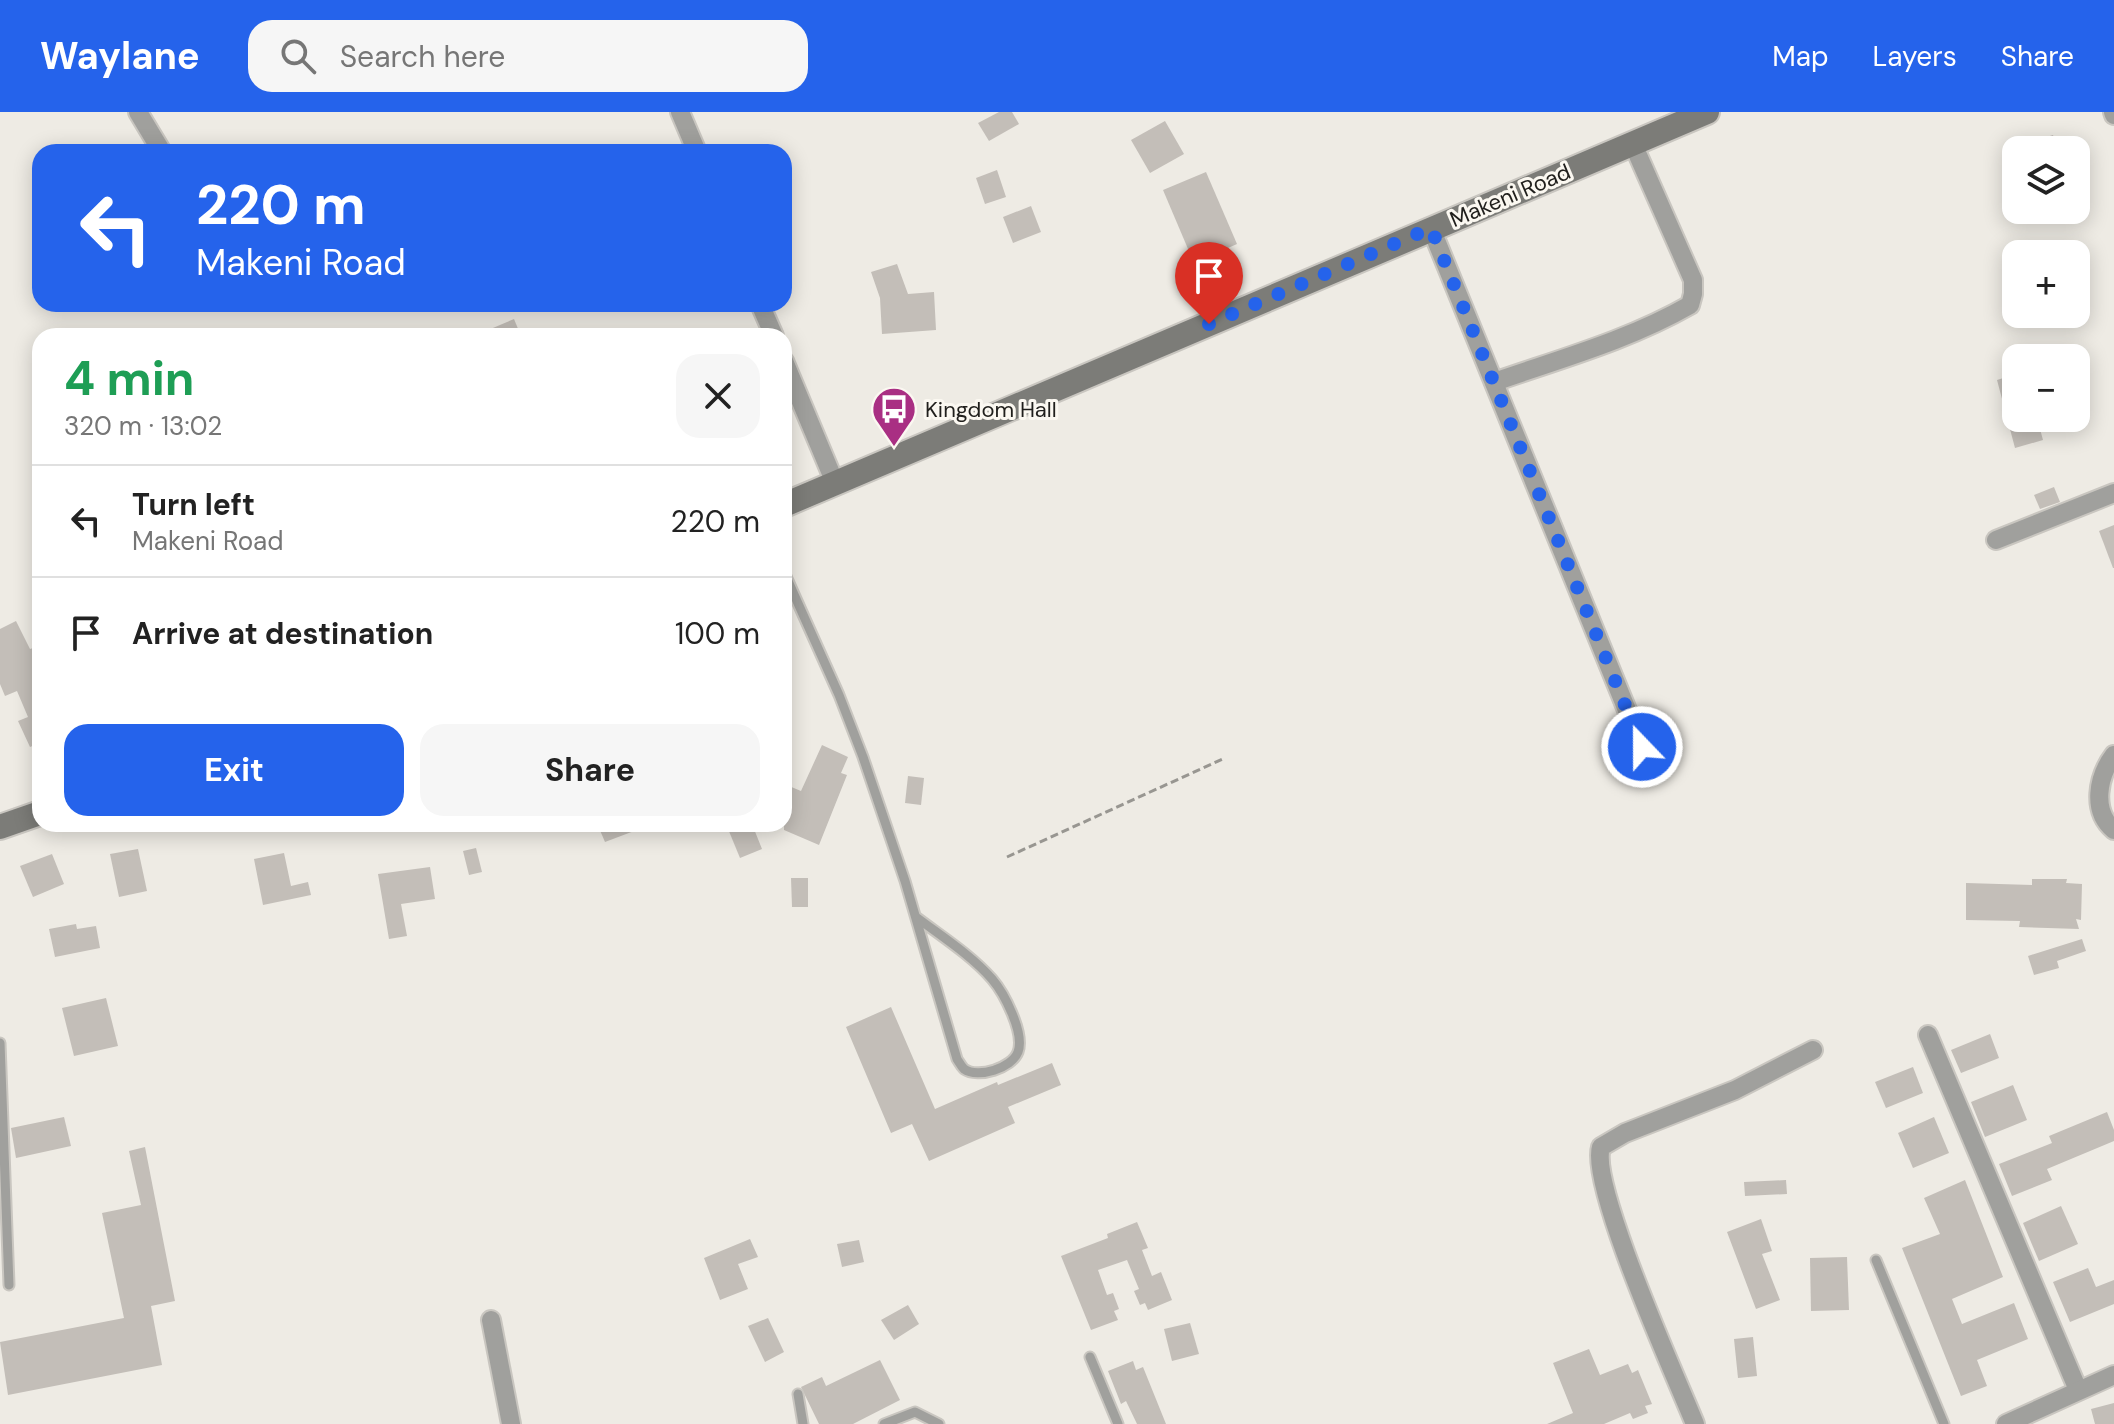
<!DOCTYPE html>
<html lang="en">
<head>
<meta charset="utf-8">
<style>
  :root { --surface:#fff; --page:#f6f6f6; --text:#222; --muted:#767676; --line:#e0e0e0; --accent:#2563eb }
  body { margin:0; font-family:"DM Sans",sans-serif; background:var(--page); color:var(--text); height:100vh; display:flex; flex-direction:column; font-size:30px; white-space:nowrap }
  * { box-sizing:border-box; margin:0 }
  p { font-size:26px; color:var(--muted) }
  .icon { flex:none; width:44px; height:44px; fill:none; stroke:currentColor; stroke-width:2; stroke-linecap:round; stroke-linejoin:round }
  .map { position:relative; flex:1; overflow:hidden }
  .panel { position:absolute; left:32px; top:216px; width:760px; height:504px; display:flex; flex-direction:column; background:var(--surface); border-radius:24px; box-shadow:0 4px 20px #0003 }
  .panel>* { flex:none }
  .hud { position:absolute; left:32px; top:32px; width:760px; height:168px; border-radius:24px; box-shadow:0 4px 20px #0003; background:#2563eb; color:#fff; overflow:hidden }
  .tools { position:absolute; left:2002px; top:24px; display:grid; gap:16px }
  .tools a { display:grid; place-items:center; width:88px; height:88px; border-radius:16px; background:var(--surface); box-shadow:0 4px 20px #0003; font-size:40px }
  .pin { position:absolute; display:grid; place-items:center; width:68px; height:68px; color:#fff; margin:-82px -34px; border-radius:50% 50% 50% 0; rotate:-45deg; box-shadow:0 0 8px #0007 }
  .pin .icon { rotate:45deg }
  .me { position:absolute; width:88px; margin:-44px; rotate:338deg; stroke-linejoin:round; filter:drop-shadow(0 0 6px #0008) }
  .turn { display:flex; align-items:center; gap:28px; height:168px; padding:0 32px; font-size:36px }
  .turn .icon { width:104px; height:104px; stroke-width:2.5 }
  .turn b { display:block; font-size:56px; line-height:68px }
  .round { display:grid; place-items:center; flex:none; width:84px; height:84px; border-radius:24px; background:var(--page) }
  .head { display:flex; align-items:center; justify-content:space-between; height:136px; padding:0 32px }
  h1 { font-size:48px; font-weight:700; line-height:60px; color:#1e9e55 }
  .cta { display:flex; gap:16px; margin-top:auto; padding:16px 32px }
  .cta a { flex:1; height:92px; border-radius:24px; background:var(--accent); color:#fff; font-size:32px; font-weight:700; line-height:92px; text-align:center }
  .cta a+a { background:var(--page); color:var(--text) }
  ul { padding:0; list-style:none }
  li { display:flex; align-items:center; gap:24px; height:112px; padding:0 32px; border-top:2px solid var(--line) }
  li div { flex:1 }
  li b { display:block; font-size:30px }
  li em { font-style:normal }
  header { display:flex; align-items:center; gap:48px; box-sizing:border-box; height:112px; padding:0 40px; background:var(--accent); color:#fff }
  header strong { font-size:38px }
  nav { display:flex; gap:44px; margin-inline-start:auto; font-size:28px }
  .search { width:560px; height:72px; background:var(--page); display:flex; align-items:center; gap:20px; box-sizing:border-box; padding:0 28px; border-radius:24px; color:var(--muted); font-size:30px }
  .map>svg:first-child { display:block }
  .building { fill:#c3beb8 }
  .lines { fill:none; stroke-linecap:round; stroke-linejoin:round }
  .lane-casing { stroke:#c9c6c0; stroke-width:13 }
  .street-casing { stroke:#c9c6c0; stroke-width:22 }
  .secondary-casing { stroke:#c9c6c0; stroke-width:28 }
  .path { stroke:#989691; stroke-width:3; stroke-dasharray:8 4; stroke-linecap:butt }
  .lane { stroke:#a0a09d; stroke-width:9 }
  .street { stroke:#a0a09d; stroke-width:18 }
  .secondary { stroke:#7c7c78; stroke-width:24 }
  .route { stroke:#2563eb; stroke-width:14; stroke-dasharray:0 25.2 }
  .labels { text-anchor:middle; stroke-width:6; stroke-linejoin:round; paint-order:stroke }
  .street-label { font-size:22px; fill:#201f1c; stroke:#fbf8f1 }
  .poi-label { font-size:22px; fill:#201f1c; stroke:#fbf8f1; text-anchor:start }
</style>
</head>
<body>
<header>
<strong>Waylane</strong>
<div class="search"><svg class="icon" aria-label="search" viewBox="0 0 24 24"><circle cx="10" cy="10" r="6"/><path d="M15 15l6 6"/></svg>Search here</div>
<nav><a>Map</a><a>Layers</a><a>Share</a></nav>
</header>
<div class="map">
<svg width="2114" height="1312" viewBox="0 0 2114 1312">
  <rect width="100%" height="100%" fill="#eeebe4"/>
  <g class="building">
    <path d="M999,0H1012L1019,12L989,29L978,11Z"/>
    <path d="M1165,9L1184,42L1150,61L1131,28Z"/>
    <path d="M2053,23L2058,38H2016V35Z"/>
    <path d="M997,58L1006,85L985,92L976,66Z"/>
    <path d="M1206,60L1237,132L1194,151L1163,78Z"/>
    <path d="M1031,94L1041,120L1013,131L1003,105Z"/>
    <path d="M897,152L908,182L934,180L936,218L882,222L880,186L871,160Z"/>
    <path d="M514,207L521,224H474Z"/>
    <path d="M2016,262V306H2037L2043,328L2015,336L1997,268Z"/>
    <path d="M2054,375L2060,390L2040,397L2034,383Z"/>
    <path d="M2114,413V456H2113L2099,419Z"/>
    <path d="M16,509L30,537L36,535L40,543V631L30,635L18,609L28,605L17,579L5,584L0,572V517Z"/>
    <path d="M822,633L848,645L841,661L847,663L819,733L784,718V684L789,674L801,679Z"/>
    <path d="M908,664L924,666L921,693L905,691Z"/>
    <path d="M610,712H650V713L605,730L599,716Z"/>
    <path d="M726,712H752L762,737L740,746Z"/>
    <path d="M476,736L482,760L469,763L463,739Z"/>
    <path d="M138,737L147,779L119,785L110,742Z"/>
    <path d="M284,741L291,774L308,770L311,783L263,793L254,747Z"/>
    <path d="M52,742L64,772L33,785L20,754Z"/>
    <path d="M430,755L435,787L401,792L407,824L389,827L378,762Z"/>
    <path d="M791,766H808V795H792Z"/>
    <path d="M2032,767H2067L2066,771L2082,772L2081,808L2076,807L2079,817L2019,815L2020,809L1966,808V771L2032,773Z"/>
    <path d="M76,812L77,817L96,814L100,836L55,845L49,817Z"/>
    <path d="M2082,827L2086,839L2057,849L2059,856L2034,863L2028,844Z"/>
    <path d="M106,886L118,934L74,944L62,896Z"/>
    <path d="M891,895L935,997L997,970L998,973L1052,951L1061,973L1008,995L1015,1011L929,1049L912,1012L891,1021L846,915Z"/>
    <path d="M1990,922L1999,946L1961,961L1951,938Z"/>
    <path d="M1913,955L1923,981L1886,996L1875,970Z"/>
    <path d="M2013,973L2027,1008L1985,1025L1971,990Z"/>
    <path d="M2107,1000L2114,1018V1029L2047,1057L2052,1068L2012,1084L1999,1052L2052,1031L2049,1024Z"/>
    <path d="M64,1005L71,1034L16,1046L11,1016Z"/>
    <path d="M1934,1005L1949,1041L1913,1056L1898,1021Z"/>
    <path d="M145,1035L175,1189L151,1194L162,1253L8,1283L0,1230L124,1206L102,1101L141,1093L129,1039Z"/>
    <path d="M1786,1068L1787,1082L1745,1084L1744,1070Z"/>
    <path d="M1965,1068L2003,1165L1952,1187L1962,1212L2014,1191L2028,1227L1977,1248L1987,1274L1961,1284L1902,1136L1940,1122L1924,1086Z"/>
    <path d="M2061,1094L2078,1132L2039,1149L2023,1111Z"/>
    <path d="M1761,1107L1772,1139L1762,1142L1780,1188L1756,1197L1727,1120Z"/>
    <path d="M1137,1110L1148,1136L1142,1138L1152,1164L1161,1160L1172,1188L1148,1198L1145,1191L1140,1193L1134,1179L1139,1177L1127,1148L1098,1158L1107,1183L1113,1181L1119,1197L1114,1199L1118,1208L1091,1218L1061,1144L1108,1126L1107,1122Z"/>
    <path d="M750,1127L758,1145L738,1152L748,1177L720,1188L704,1146Z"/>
    <path d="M859,1128L864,1150L842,1155L837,1132Z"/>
    <path d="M1847,1145L1849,1198L1811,1199L1810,1146Z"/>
    <path d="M2088,1156L2096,1175L2114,1168V1192L2070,1210L2053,1170Z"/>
    <path d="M908,1193L919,1212L894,1228L881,1208Z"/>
    <path d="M768,1206L784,1240L765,1250L748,1214Z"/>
    <path d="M1190,1211L1199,1242L1172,1249L1164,1217Z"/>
    <path d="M1753,1225L1757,1264L1738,1266L1734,1227Z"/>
    <path d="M1589,1237L1600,1263L1628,1252L1632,1261L1638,1258L1652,1292L1645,1294L1648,1301L1633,1307L1630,1301L1604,1312H1547L1573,1301L1553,1251Z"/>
    <path d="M880,1248L900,1288L853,1312H819L801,1275L822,1265L826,1274Z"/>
    <path d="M1133,1249L1136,1258L1143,1255L1166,1312H1137L1126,1289L1121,1292L1108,1259Z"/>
    <path d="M2114,1291V1312H2095L2091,1297Z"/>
  </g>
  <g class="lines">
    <g class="lane-casing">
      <g id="lane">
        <path d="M784,460L839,583L863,645L905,769L957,947C959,950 961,954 964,957C978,967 1012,956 1018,940C1025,921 1004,881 992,867C971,843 941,824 916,805"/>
        <path d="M0,931L9,1173"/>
        <path d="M1876,1148L1944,1312"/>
        <path d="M1090,1245L1118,1312"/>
        <path d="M798,1282L803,1312"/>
        <path d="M884,1312L915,1300L939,1312"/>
      </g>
    </g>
    <g class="street-casing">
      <g id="street">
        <path d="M138,0L162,40"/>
        <path d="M680,0L697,40"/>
        <path d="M2113,0L2114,3"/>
        <path d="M1431,116L1642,635"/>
        <path d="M760,192L774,224"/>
        <path d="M784,249L835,371"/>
        <path d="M1494,270C1560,247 1629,228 1690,193L1693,182V168L1633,32"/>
        <path d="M1996,428L2114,381"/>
        <path d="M2114,643C2098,664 2091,699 2114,718"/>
        <path d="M1928,923L2078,1278"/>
        <path d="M491,1208L511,1312"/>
        <path d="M1695,1312C1676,1265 1589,1073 1601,1035L1625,1021L1735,978L1813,938"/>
        <path d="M2006,1312L2114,1263"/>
      </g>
    </g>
    <g class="secondary-casing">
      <g id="secondary">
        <path d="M784,393L1707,0"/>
        <path d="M0,715L40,701"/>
      </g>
    </g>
    <path class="path" d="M1007,745L1225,646"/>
    <use href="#lane" class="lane"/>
    <use href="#street" class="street"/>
    <use href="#secondary" class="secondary"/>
  </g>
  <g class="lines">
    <path class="route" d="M1209,212L1431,116L1642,635"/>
  </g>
  <defs>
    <g id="bus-pin" transform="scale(2.3)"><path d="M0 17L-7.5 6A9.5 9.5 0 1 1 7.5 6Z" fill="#a92f83" stroke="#fbf8f1"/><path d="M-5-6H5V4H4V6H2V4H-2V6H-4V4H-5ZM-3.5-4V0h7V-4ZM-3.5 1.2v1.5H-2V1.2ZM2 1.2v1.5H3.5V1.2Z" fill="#fff"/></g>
  </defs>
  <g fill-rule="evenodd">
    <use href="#bus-pin" x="894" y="297"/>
  </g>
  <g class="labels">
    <g class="street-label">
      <text transform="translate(1510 83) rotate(-23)" y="8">Makeni Road</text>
    </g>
    <g class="poi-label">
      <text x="925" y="305">Kingdom Hall</text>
    </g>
  </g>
</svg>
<div class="tools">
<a><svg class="icon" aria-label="layers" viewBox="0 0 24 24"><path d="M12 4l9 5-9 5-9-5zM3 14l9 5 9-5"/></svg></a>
<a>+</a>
<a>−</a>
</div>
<div class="pin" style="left:1209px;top:212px;background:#d93025"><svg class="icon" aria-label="arrive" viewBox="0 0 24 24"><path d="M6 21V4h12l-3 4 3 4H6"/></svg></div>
<svg class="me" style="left:1642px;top:635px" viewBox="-20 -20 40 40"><circle r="17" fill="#2563eb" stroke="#fff" stroke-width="3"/><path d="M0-11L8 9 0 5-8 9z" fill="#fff"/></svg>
<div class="hud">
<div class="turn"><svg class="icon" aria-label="left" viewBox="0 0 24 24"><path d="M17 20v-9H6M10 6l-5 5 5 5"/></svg><div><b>220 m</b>Makeni Road</div></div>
</div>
<section class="panel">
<div class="head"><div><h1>4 min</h1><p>320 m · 13:02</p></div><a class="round"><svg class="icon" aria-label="close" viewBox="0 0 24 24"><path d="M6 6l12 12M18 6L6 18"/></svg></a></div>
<ul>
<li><svg class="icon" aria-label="left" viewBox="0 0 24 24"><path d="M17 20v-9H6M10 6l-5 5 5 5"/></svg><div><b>Turn left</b><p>Makeni Road</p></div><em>220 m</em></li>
<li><svg class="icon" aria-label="arrive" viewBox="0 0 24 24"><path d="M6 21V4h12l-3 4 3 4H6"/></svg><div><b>Arrive at destination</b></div><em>100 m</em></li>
</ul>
<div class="cta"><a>Exit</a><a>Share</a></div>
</section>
</div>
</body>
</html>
